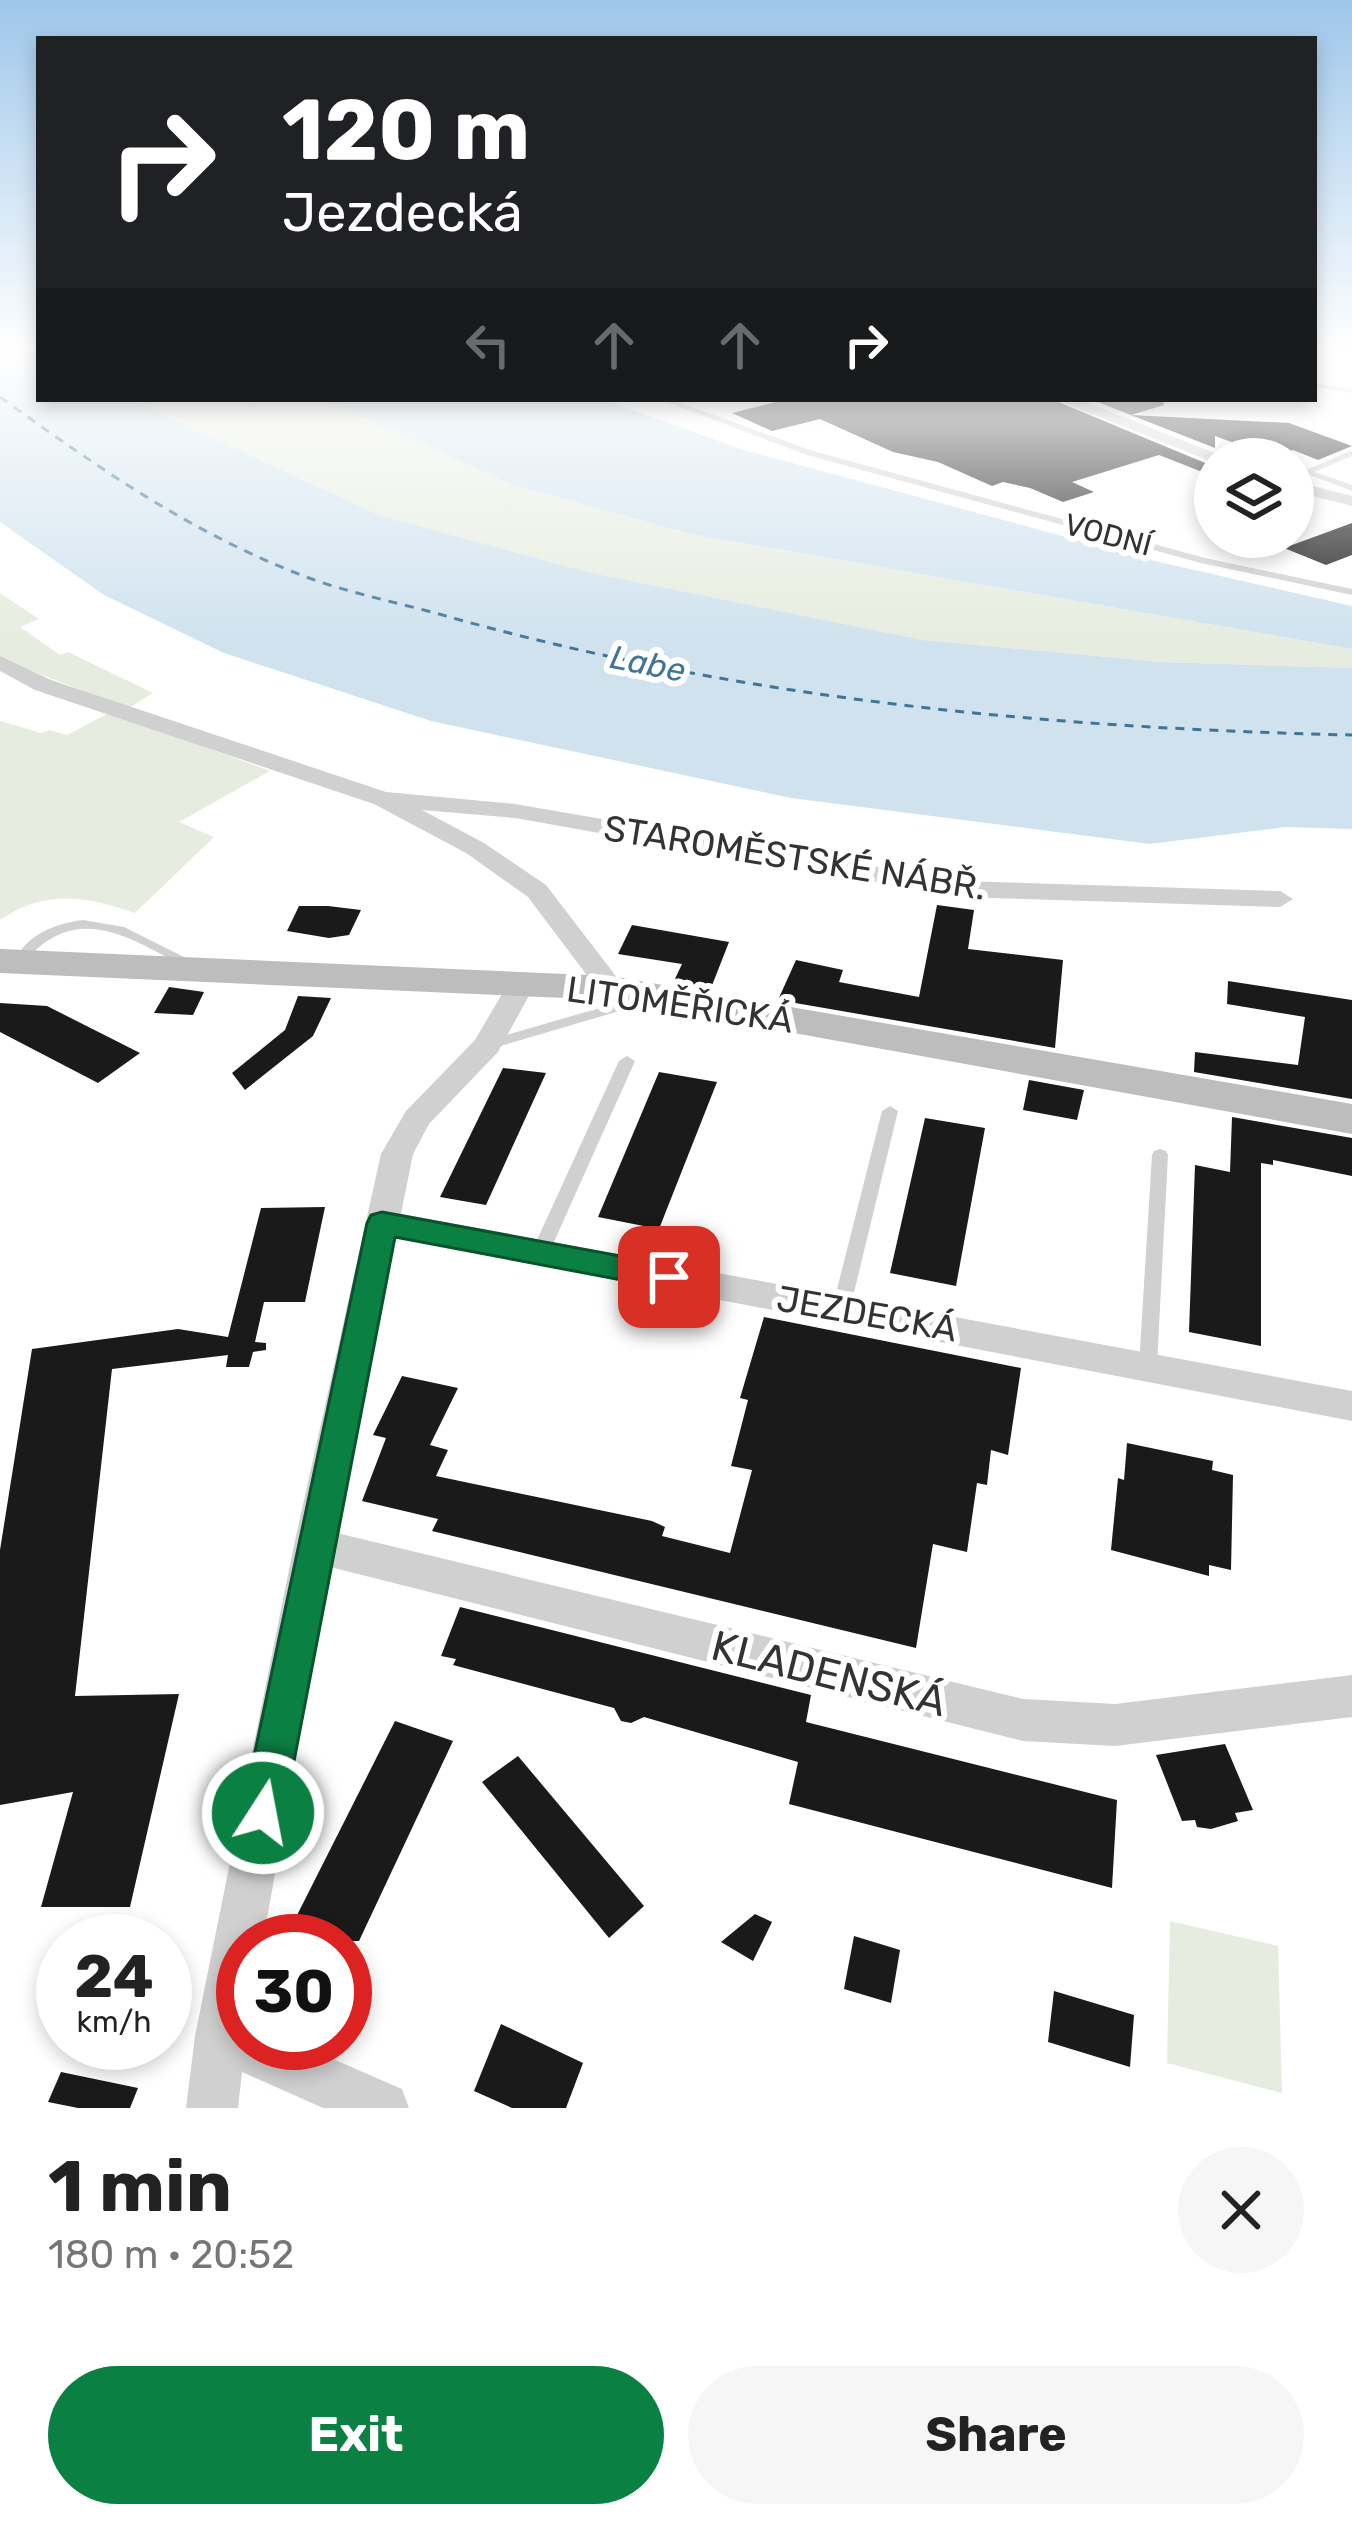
<!DOCTYPE html>
<html lang="en">
<head>
<meta charset="utf-8">
<style>
  :root { --surface:#fff; --page:#f6f6f6; --text:#222; --muted:#767676; --accent:#0b8043 }
  body { margin:0; font-family:Rubik,sans-serif; background:var(--page); color:var(--text); height:100vh; display:flex; flex-direction:column; font-size:45px; white-space:nowrap }
  * { box-sizing:border-box; margin:0 }
  p { font-size:39px; color:var(--muted) }
  .icon { flex:none; width:66px; height:66px; fill:none; stroke:currentColor; stroke-width:2; stroke-linecap:round; stroke-linejoin:round }
  .map { position:relative; height:2108px; overflow:hidden }
  .panel { display:flex; flex-direction:column; background:var(--surface); flex:1 }
  .panel>* { flex:none }
  .top-card { position:absolute; left:36px; top:36px; width:1281px; height:366px; border-radius:0px; box-shadow:0 6px 18px #0003; background:#202124; color:#fff; overflow:hidden }
  .tools { position:absolute; left:1194px; top:438px; display:grid; gap:24px }
  .tools a { display:grid; place-items:center; width:120px; height:120px; border-radius:50%; background:var(--surface); box-shadow:0 6px 18px #0003; font-size:60px }
  .speed { position:absolute; left:36px; top:1914px; display:flex; gap:24px; font-size:60px; font-weight:700; text-align:center }
  .speed>* { display:grid; place-content:center; width:156px; height:156px; border-radius:50%; background:var(--surface); box-shadow:0 6px 18px #0003; line-height:1 }
  .speed small { font-size:30px; font-weight:400 }
  .speed .limit { border:18px solid #d22; background:#fff; color:#111 }
  .pin { position:absolute; display:grid; place-items:center; width:102px; height:102px; color:#fff; margin:-51px; border-radius:24px; box-shadow:0 6px 18px #0006 }
  .me { position:absolute; width:132px; margin:-66px; rotate:11deg; stroke-linejoin:round; filter:drop-shadow(0 0 9px #0008) }
  .turn { display:flex; align-items:center; gap:42px; height:252px; padding:0 48px; font-size:54px }
  .turn .icon { width:156px; height:156px; stroke-width:2.5 }
  .turn b { display:block; font-size:84px; line-height:102px }
  .lanes { display:flex; align-items:center; height:114px; padding:0 48px; background:#0003; justify-content:center; gap:60px; direction:ltr }
  .lanes .off { opacity:.35 }
  .round { display:grid; place-items:center; flex:none; width:126px; height:126px; border-radius:63px; background:var(--page) }
  .overview { display:flex; align-items:center; justify-content:space-between; height:204px; padding:0 48px }
  h1 { font-size:72px; font-weight:700; line-height:90px }
  .action { display:flex; gap:24px; margin-top:auto; padding:24px 48px }
  .action a { flex:1; height:138px; border-radius:72px; background:var(--accent); color:#fff; font-size:48px; font-weight:700; line-height:138px; text-align:center }
  .action a+a { background:var(--page); color:var(--text) }
  .map>svg:first-child { display:block }
  .green { fill:#e6ecdf }
  .water { fill:#cfe2ee }
  .lines { fill:none; stroke-linecap:round; stroke-linejoin:round }
  .ferry { stroke:#3f7597; stroke-width:3; stroke-dasharray:9 8; stroke-linecap:butt }
  .building { fill:#1a1a1a }
  .service { fill:#d0d0d0; fill-rule:evenodd }
  .minor { fill:#d0d0d0; fill-rule:evenodd }
  .secondary { fill:#bdbdbd; fill-rule:evenodd }
  .route { fill:#0b8043; stroke:#07532c; stroke-width:3 }
  .labels { text-anchor:middle; stroke-width:12; stroke-linejoin:round; paint-order:stroke }
  .far-street-label { font-size:30px; fill:#333; stroke:#fff }
  .far-water-label { font-size:33px; font-style:italic; fill:#3f7597; stroke:#fff }
  .street-label { font-size:36px; fill:#333; stroke:#fff }
  .near-street-label { font-size:42px; fill:#333; stroke:#fff }
</style>
</head>
<body>
<div class="map">
<svg width="1352" height="2108" viewBox="0 0 1352 2108">
  <rect width="100%" height="100%" fill="#fff"/>
  <g class="green">
    <path d="M130,399H324L510,484L691,534L1352,649V668L1161,662L923,640L588,572L379,515Z"/>
    <path d="M0,593L39,619L20,627L60,655L68,652L153,693L129,708L0,659Z"/>
    <path d="M111,712L270,771L179,822L214,837L135,913C86,896 45,889 0,920V721L41,733L49,730L67,735Z"/>
    <path d="M1170,1921L1278,1946L1282,2093L1167,2063Z"/>
  </g>
  <g class="water">
    <path d="M0,352H39V399H130L379,515L588,572L923,640L1161,662L1352,668V829L1285,827L1150,844L791,798L431,721L224,653L104,595L0,522Z"/>
    <path d="M324,399H602L741,449L1151,560L1352,606V649L691,534L510,484Z"/>
  </g>
  <g class="lines">
    <path class="ferry" d="M0,397C96,466 185,529 296,573C345,593 402,603 453,618C748,700 1047,728 1352,735"/>
  </g>
  <g class="building">
    <path d="M775,399H1051L1215,467V477L1159,455L1072,482L1094,492L1063,502L1030,488L1003,482L992,486L938,462L893,452L820,419L772,431L732,413L780,401Z"/>
    <path d="M1090,399H1163L1164,405L1131,415L1289,423L1352,446L1318,460L1293,450L1273,457L1215,436V448Z"/>
    <path d="M1352,523V555L1326,565L1284,548Z"/>
    <path d="M937,905L974,910L968,949L1063,960L1055,1048L778,1000L796,960L843,970L839,982L919,997Z"/>
    <path d="M299,906H328L361,910L349,935L329,938L287,931Z"/>
    <path d="M632,925L729,942L711,988L674,981L682,964L618,954Z"/>
    <path d="M1228,981L1352,1000V1099L1194,1072L1195,1052L1298,1065L1305,1017L1227,1004Z"/>
    <path d="M169,987L204,992L193,1015L154,1013Z"/>
    <path d="M298,996L331,998L313,1036L245,1090L232,1073L285,1030Z"/>
    <path d="M0,1003L47,1006L140,1053L98,1083L0,1032Z"/>
    <path d="M503,1068L546,1073L486,1205L440,1197Z"/>
    <path d="M659,1072L717,1082L659,1229L598,1217Z"/>
    <path d="M1029,1080L1084,1090L1077,1120L1023,1110Z"/>
    <path d="M1232,1117L1352,1138V1176L1273,1160V1165L1261,1163V1346L1189,1332L1195,1165L1230,1172Z"/>
    <path d="M925,1118L985,1128L956,1286L890,1273Z"/>
    <path d="M325,1207L305,1302H264L255,1342L266,1343V1350L253,1352L249,1367H226L228,1355L112,1369L75,1696L179,1694L130,1907H41L73,1792L0,1805V1550L32,1349L178,1329L228,1337L261,1208Z"/>
    <path d="M764,1317L1021,1368L1008,1455L991,1450L987,1485L977,1483L967,1552L933,1544L916,1648L432,1531L438,1519L362,1501L386,1438L373,1435L402,1376L458,1388L430,1445L448,1450L436,1476L652,1521L665,1527L662,1536L730,1553L752,1470L731,1466L748,1400L740,1398Z"/>
    <path d="M1127,1443L1213,1461L1212,1470L1233,1475L1231,1570L1209,1565V1576L1111,1550L1118,1478L1124,1480Z"/>
    <path d="M460,1607L811,1695L806,1722L1117,1800L1112,1888L789,1804L798,1762L644,1717L631,1723L621,1721L614,1708L453,1665L456,1659L441,1656Z"/>
    <path d="M395,1721L453,1741L359,1941H284Z"/>
    <path d="M1225,1744L1253,1810L1235,1813L1238,1821L1211,1829L1197,1827L1195,1820L1182,1821L1156,1755Z"/>
    <path d="M518,1756L644,1906L609,1938L482,1782Z"/>
    <path d="M755,1914L772,1922L753,1961L721,1942Z"/>
    <path d="M854,1936L900,1950L891,2003L844,1989Z"/>
    <path d="M1054,1991L1134,2015L1130,2067L1048,2042Z"/>
    <path d="M501,2024L583,2063L566,2108H512L474,2091Z"/>
    <path d="M61,2072L138,2088L130,2108H78L48,2102Z"/>
  </g>
  <g class="lines">
    <g class="service">
      <path d="M1314,383L1352,389V393L1314,387Z"/>
      <path d="M659,399H670L813,451L1205,558L1352,589V595L1201,563L807,455Z"/>
      <path d="M1352,450V456L1314,472L1352,485V491L1302,472Z"/>
      <path d="M83,920L124,927L196,963L189,967L184,966C145,947 98,913 54,937C41,944 33,951 26,964H16L14,961C28,934 54,924 83,920Z"/>
      <path d="M645,995L650,996L652,999L650,1002L490,1049L483,1044L485,1041Z"/>
      <path d="M627,1056L635,1061L549,1253L546,1257H534L531,1253L619,1061Z"/>
      <path d="M890,1106L898,1111L850,1309L847,1314L841,1316L835,1314L832,1309L882,1111Z"/>
      <path d="M1160,1149L1166,1151L1168,1155L1157,1365L1154,1370L1148,1372L1142,1370L1139,1365L1152,1155L1154,1151Z"/>
    </g>
    <g class="minor">
      <path d="M1055,399H1078L1230,459L1215,463Z"/>
      <path d="M1293,481L1352,496V506L1293,491Z"/>
      <path d="M0,656L51,680L386,792L515,804L960,881L1280,891L1293,899L1280,907L960,897L515,818L422,810L484,843L546,885L625,988L611,997L601,994L528,897L466,853L374,804L35,690L0,671Z"/>
      <path d="M522,974L536,983L498,1052L429,1124L413,1154L401,1214L1352,1391V1421L396,1238L337,1533L1023,1699L1115,1704L1352,1675V1717L1115,1746L1023,1741L330,1567L263,1941H243V2043H296L402,2089L409,2108H323L242,2072L238,2108H186L195,2036L294,1545L381,1154L406,1111L475,1040L512,977Z"/>
    </g>
    <path class="secondary" d="M0,949L611,976L1352,1104V1134L611,1000L0,973Z"/>
  </g>
  <linearGradient id="sky" x2="0" y2="1"><stop stop-color="#9ec6ea"/><stop offset="0.54" stop-color="#fff"/><stop offset="1" stop-color="#fff" stop-opacity="0"/></linearGradient>
  <rect width="1352" height="647" fill="url(#sky)"/>
  <path class="route" d="M382,1212L669,1265L680,1269L685,1277L680,1285L669,1289L395,1237L284,1813L278,1827L263,1833L249,1827L242,1813L367,1223L371,1215Z"/>
  <g class="labels">
    <g class="far-street-label">
      <text transform="translate(1108 535) rotate(15)" y="10">VODNÍ</text>
    </g>
    <g class="far-water-label">
      <text transform="translate(648 663) rotate(11)" y="12">Labe</text>
    </g>
    <g class="street-label">
      <text transform="translate(795 857) rotate(9)" y="13">STAROMĚSTSKÉ NÁBŘ.</text>
      <text transform="translate(680 1004) rotate(8)" y="13">LITOMĚŘICKÁ</text>
      <text transform="translate(867 1313) rotate(10)" y="13">JEZDECKÁ</text>
    </g>
    <g class="near-street-label">
      <text transform="translate(829 1673) rotate(14)" y="15">KLADENSKÁ</text>
    </g>
  </g>
</svg>
<div class="tools">
<a><svg class="icon" aria-label="layers" viewBox="0 0 24 24"><path d="M12 4l9 5-9 5-9-5zM3 14l9 5 9-5"/></svg></a>
</div>
<div class="speed"><div>24<small>km/h</small></div><div class="limit">30</div></div>
<div class="pin" style="left:669px;top:1277px;background:#d93025"><svg class="icon" aria-label="arrive" viewBox="0 0 24 24"><path d="M6 21V4h12l-3 4 3 4H6"/></svg></div>
<svg class="me" style="left:263px;top:1813px" viewBox="-20 -20 40 40"><circle r="17" fill="#0b8043" stroke="#fff" stroke-width="3"/><path d="M0-11L8 9 0 5-8 9z" fill="#fff"/></svg>
<div class="top-card">
<div class="turn"><svg class="icon" aria-label="right" viewBox="0 0 24 24"><path d="M7 20v-9h11M14 6l5 5-5 5"/></svg><div><b>120 m</b>Jezdecká</div></div>
<div class="lanes"><svg class="icon off" aria-label="left" viewBox="0 0 24 24"><path d="M17 20v-9H6M10 6l-5 5 5 5"/></svg><svg class="icon off" aria-label="ahead" viewBox="0 0 24 24"><path d="M12 20V5M6 11l6-6 6 6"/></svg><svg class="icon off" aria-label="ahead" viewBox="0 0 24 24"><path d="M12 20V5M6 11l6-6 6 6"/></svg><svg class="icon" aria-label="right" viewBox="0 0 24 24"><path d="M7 20v-9h11M14 6l5 5-5 5"/></svg></div>
</div>
</div>
<section class="panel">
<div class="overview"><div><h1>1 min</h1><p>180 m · 20:52</p></div><a class="round"><svg class="icon" aria-label="close" viewBox="0 0 24 24"><path d="M6 6l12 12M18 6L6 18"/></svg></a></div>
<div class="action"><a>Exit</a><a>Share</a></div>
</section>
</body>
</html>
